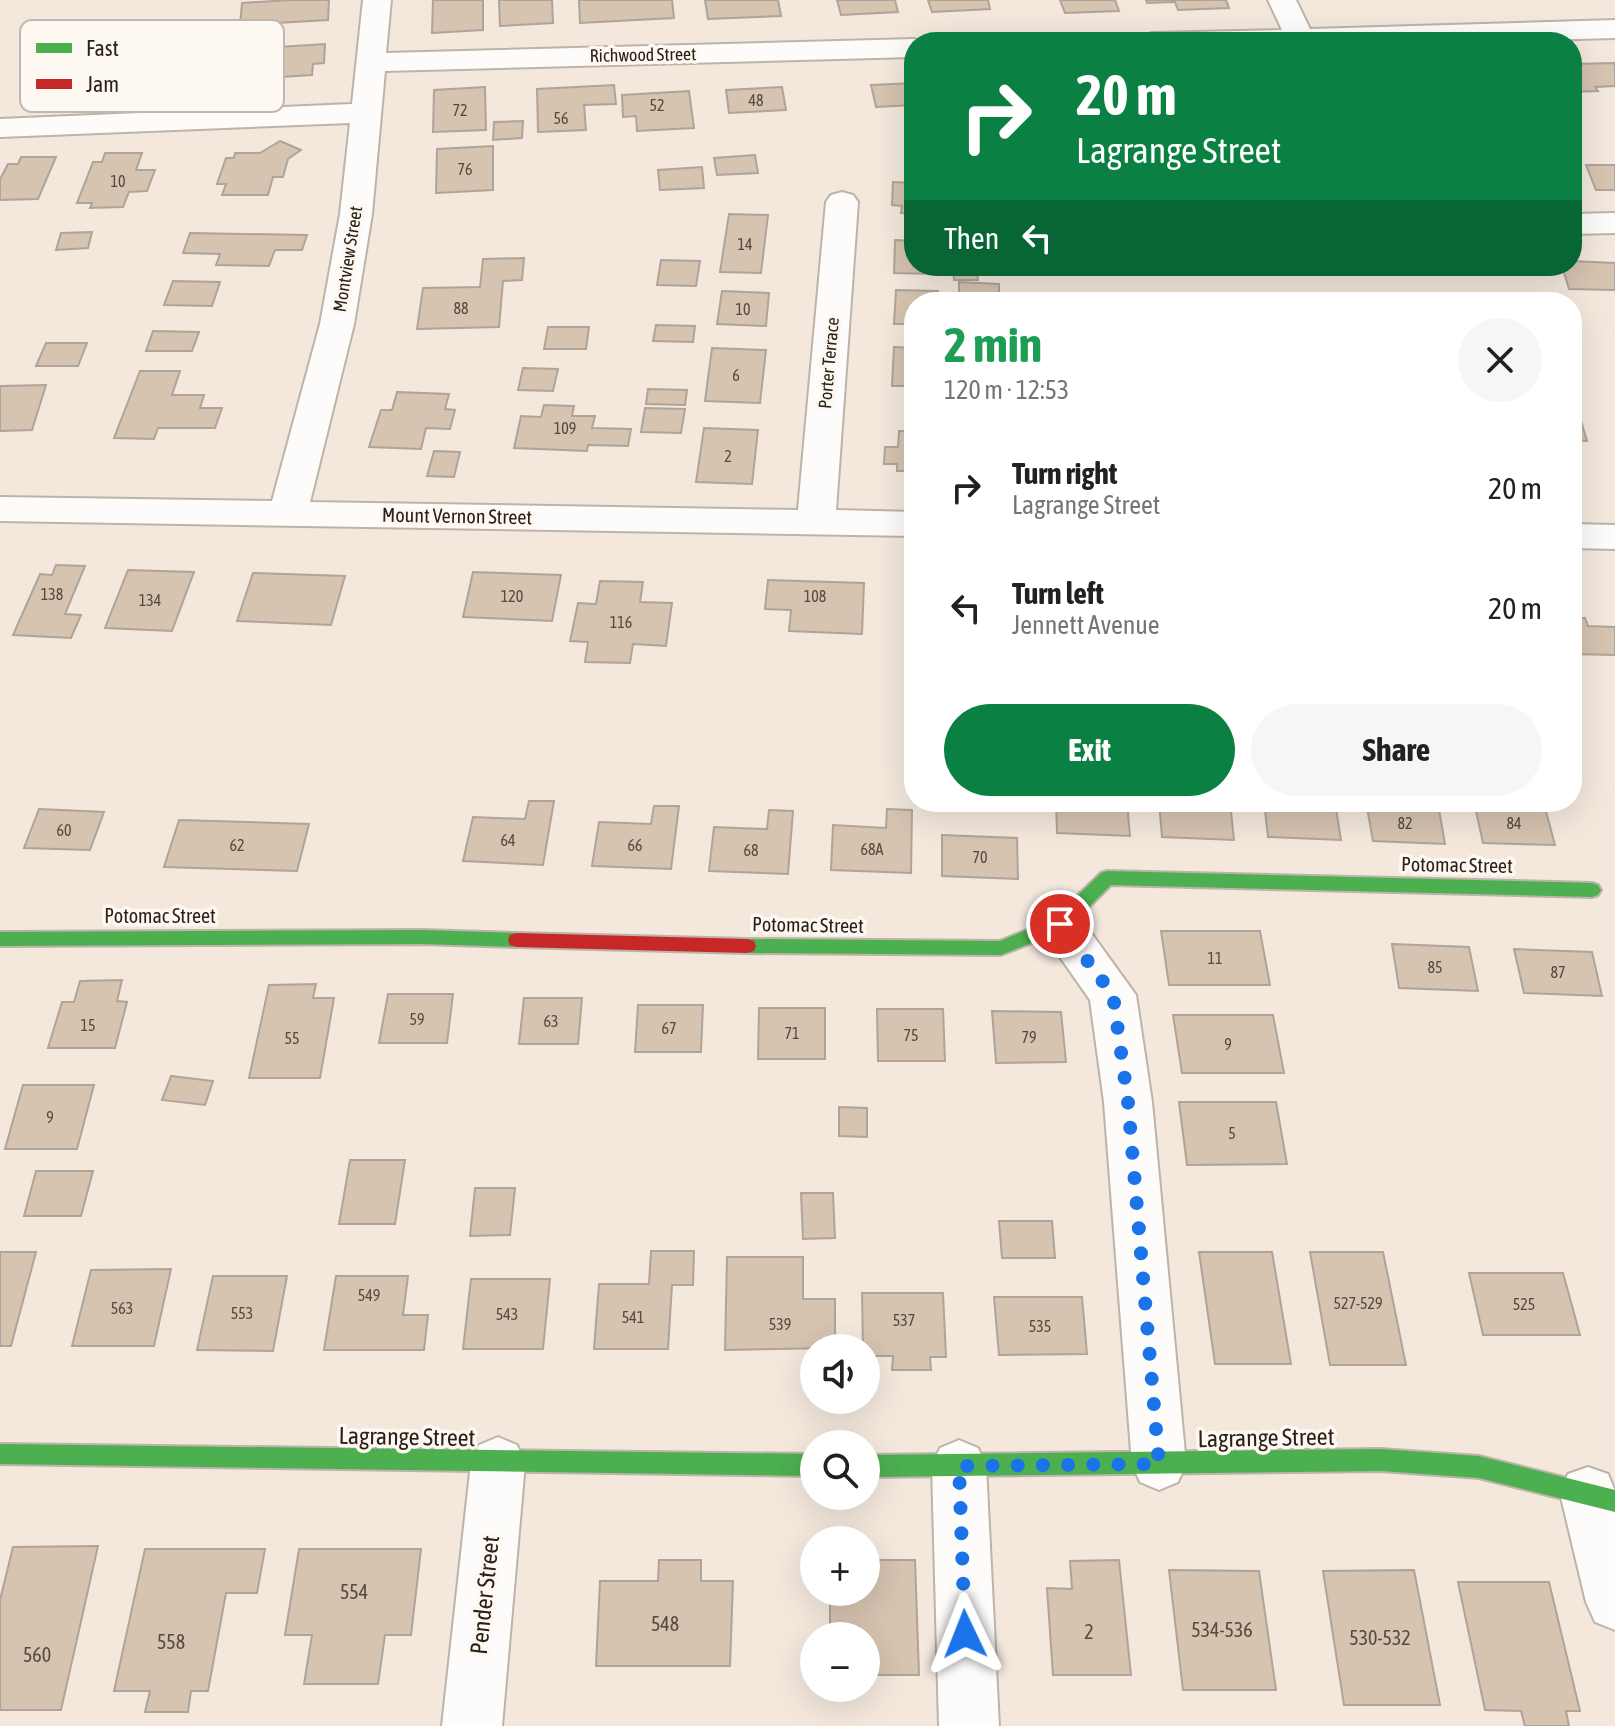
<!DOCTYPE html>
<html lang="en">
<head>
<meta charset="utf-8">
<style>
  :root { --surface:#fff; --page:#f6f6f6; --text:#202124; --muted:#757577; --accent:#0b8043 }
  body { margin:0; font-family:"Asap Condensed",sans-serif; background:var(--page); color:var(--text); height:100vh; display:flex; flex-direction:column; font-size:30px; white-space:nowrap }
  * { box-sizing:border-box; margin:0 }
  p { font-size:26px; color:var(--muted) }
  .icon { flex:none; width:44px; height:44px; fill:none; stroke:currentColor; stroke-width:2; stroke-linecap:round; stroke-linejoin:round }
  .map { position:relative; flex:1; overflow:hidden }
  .sheet { position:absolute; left:904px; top:292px; width:678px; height:520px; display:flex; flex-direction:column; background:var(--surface); border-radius:32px; box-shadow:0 8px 32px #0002 }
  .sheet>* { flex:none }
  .top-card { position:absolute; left:904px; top:32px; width:678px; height:244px; border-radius:32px; box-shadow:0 8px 32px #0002; background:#0b8043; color:#fff; overflow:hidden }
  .fabs { position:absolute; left:800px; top:1334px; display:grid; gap:16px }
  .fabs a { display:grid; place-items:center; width:80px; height:80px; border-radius:50%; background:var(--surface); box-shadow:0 8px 32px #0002; font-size:40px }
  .pin { position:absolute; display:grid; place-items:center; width:68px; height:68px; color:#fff; margin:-34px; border:4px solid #fff; border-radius:50%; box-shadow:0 2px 8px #0007 }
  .me { position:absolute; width:88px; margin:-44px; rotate:358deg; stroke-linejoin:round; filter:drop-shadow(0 0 6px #0008) }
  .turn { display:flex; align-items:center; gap:28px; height:168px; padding:0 40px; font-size:36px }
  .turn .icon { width:104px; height:104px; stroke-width:2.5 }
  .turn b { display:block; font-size:56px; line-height:68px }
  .then { display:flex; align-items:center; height:76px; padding:0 40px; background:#0003; gap:16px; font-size:30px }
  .round { display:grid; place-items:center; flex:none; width:84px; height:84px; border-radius:42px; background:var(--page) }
  .head { display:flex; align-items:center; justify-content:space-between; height:136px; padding:0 40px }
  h1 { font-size:48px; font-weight:700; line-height:60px; color:#1e9e55 }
  .cta { display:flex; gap:16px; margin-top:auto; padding:16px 40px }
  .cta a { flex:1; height:92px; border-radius:48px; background:var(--accent); color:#fff; font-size:32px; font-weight:700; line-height:92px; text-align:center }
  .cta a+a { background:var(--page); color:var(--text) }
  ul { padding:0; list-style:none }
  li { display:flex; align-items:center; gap:24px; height:120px; padding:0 40px }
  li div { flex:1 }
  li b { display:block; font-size:30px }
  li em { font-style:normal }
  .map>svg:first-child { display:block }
  .building { fill:#d6c3b0; stroke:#aea49a; stroke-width:2 }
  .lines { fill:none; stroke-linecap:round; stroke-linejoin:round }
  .street-casing { stroke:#bcb3a9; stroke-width:4 }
  .fast-casing { stroke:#bcb3a9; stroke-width:4 }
  .jam-casing { stroke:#bcb3a9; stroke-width:4 }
  .street { fill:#fdfcfa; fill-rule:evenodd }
  .fast { fill:#4caf50; fill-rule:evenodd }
  .jam { fill:#c62828; fill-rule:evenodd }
  .route { stroke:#1a73e8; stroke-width:14; stroke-dasharray:0 25.2 }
  .labels { text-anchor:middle; stroke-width:7; stroke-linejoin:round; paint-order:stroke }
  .number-label { font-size:16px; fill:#564a3e }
  .far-street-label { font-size:18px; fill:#2b2118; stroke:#fef8f3 }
  .street-label { font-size:20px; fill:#2b2118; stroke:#fef8f3 }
  .near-number-label { font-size:20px; fill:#564a3e }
  .near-street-label { font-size:24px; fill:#2b2118; stroke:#fef8f3 }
  .key { fill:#fef8f3; stroke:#bfb8b1; stroke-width:2 }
  .key-label { font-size:22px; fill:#2b2118 }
</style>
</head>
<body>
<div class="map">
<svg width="1615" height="1726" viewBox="0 0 1615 1726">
  <rect width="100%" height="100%" fill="#f4e8dd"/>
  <g class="building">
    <path d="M290,0H329L328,20L240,25L242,3Z"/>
    <path d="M433,0H483V30L432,33Z"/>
    <path d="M499,0H552L553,23L500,26Z"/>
    <path d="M579,0H672L674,18L580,23Z"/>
    <path d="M705,0H778L781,16L708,19Z"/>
    <path d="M837,0H895L898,12L841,15Z"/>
    <path d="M928,0H988L990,9L932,12Z"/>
    <path d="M1060,0H1115L1119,11L1065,13Z"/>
    <path d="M1146,0H1226L1229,8L1178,10L1175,2L1147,3Z"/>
    <path d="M325,44L324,63L313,64L312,75L249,79V68L231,70L232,50Z"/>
    <path d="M1615,63V86L1595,87L1598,91L1572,92V64Z"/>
    <path d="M914,83V105L876,107L871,85Z"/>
    <path d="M614,85L616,104L584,105L586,130L538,132L537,89Z"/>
    <path d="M485,87L486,130L433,132L434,90Z"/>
    <path d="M782,87L786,110L729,113L726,90Z"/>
    <path d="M689,91L694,128L637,131L636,116L623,117L622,95Z"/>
    <path d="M523,121L522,138L493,140L494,122Z"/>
    <path d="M280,141L301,150L288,159L283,177H273L268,195H222L226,184H217L226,158H234L235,153H260Z"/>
    <path d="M493,146V190L436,193L437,149Z"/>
    <path d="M105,153H142L136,170H155L147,191L129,192L123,207L90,208L92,203H77L93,162H102Z"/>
    <path d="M755,155L758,173L717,175L714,158Z"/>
    <path d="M21,157H56L38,199L0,200V179L8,164H18Z"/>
    <path d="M1586,165H1615V190H1596Z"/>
    <path d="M702,167L704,188L660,190L658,170Z"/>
    <path d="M893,182L914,183V214L901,213L902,206L892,205Z"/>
    <path d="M729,214L768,215L761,273L720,272Z"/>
    <path d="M92,232L88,248L56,250L61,233Z"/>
    <path d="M190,233L307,235L302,250H275L269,266L216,265L220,254L183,253Z"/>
    <path d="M895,240L914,241V266H936V274L894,273Z"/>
    <path d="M524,258L522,280L503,281L499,327L417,329L423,288L480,287L483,259Z"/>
    <path d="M661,260L700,261L696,286L657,285Z"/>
    <path d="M1572,261L1615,263V290L1569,289L1562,266H1572Z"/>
    <path d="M953,266H976L978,280H954Z"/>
    <path d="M173,281L220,282L212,306L164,305Z"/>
    <path d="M959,282L999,284V301L959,300Z"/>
    <path d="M896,290L938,291V302H914V324H894Z"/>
    <path d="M722,291L769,293L766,326L717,324Z"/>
    <path d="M656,325L695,326L693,342L653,341Z"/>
    <path d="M548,327H589L586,349H544Z"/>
    <path d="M153,331L199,332L192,351H146Z"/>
    <path d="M46,343H87L78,366H36Z"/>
    <path d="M894,347L914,348V386H892Z"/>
    <path d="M712,348L766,350L760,403L705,401Z"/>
    <path d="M523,368L558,369L553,391L518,390Z"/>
    <path d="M140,371H180L172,395H204L200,408H222L215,428H158L154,439L114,438Z"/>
    <path d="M46,385L32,430L0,431V386Z"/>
    <path d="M648,389L687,390L685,405L646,404Z"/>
    <path d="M397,392L449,394L445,409L455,410L450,429L426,428L421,449L369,447L381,410H392Z"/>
    <path d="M1572,401H1575L1587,441L1572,440Z"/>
    <path d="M544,405L574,406L572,416H595L592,428L631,429L628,446L588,445L587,451L514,448L521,416L541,417Z"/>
    <path d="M645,408L685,409L681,433L641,432Z"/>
    <path d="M704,428L758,430L752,484L696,482Z"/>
    <path d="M899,431H914V471H897V464H884L885,447H898Z"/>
    <path d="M434,451L460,452L454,477L427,476Z"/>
    <path d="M56,565L85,566L65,614L81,615L71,638L13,635L40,574L52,575Z"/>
    <path d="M128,570L194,572L172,631L105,628Z"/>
    <path d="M473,572L561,575L552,621L463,617Z"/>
    <path d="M253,573L345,576L331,625L237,621Z"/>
    <path d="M768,580L864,583L862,634L789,631L791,610L765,609Z"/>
    <path d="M600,581L643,582L640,602L672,603L666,646L633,644L630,663L585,662L588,642L570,641L578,603L596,604Z"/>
    <path d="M1572,618H1585L1588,626L1615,627V655L1572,654Z"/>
    <path d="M529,801H554L543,865L463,861L473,817L525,819Z"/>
    <path d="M1056,802H1127L1130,836L1057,833Z"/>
    <path d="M1159,802H1230L1234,840L1162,837Z"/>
    <path d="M1264,802H1335L1341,840L1268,837Z"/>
    <path d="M1366,802L1438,804L1445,844L1373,841Z"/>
    <path d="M1474,802L1544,804L1555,845L1483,843Z"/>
    <path d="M654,806H679L671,869L592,866L599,822L651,824Z"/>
    <path d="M39,809L104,812L90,850L24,848Z"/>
    <path d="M887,809L912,810L911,873L831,870L833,825L886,828Z"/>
    <path d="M769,810L793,811L788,874L709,871L714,827L767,829Z"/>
    <path d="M179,820L309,824L297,871L164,867Z"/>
    <path d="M942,835L1017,838L1018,879L942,876Z"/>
    <path d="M1161,931H1260L1270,985H1169Z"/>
    <path d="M1392,944L1469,947L1478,991L1399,988Z"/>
    <path d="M1514,949L1592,952L1602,996L1524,993Z"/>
    <path d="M122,980L117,1001L127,1002L115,1048H48L62,1002H74L80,981Z"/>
    <path d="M316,984L313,998H334L320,1078H249L269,985Z"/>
    <path d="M388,994H453L447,1043H379Z"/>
    <path d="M524,998H582L578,1044H519Z"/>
    <path d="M638,1005H703L701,1052H635Z"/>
    <path d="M759,1008H825V1059H758Z"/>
    <path d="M877,1009H943L945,1061H878Z"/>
    <path d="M992,1011L1061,1012L1066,1062L996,1063Z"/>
    <path d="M1173,1015H1273L1284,1073H1182Z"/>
    <path d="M171,1076L213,1081L205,1105L162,1100Z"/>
    <path d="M23,1085H94L77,1149H5Z"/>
    <path d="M1179,1102H1276L1287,1164L1187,1165Z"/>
    <path d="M839,1107L867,1108V1137L839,1136Z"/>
    <path d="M350,1160H405L395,1224H339Z"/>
    <path d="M36,1171H93L81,1216H24Z"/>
    <path d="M475,1188H515L510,1235L470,1236Z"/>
    <path d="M801,1193H833L835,1238L803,1239Z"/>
    <path d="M999,1221H1052L1055,1258H1002Z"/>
    <path d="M651,1251H694L693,1285H672L668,1349H594L599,1284H649Z"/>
    <path d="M0,1252H36L11,1346H0Z"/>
    <path d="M1199,1252H1272L1291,1364H1215Z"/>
    <path d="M1310,1252H1383L1406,1365H1330Z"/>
    <path d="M727,1257H803V1299H835V1348L725,1350Z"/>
    <path d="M171,1269L154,1346H72L91,1270Z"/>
    <path d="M1469,1273H1563L1580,1335H1483Z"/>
    <path d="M213,1276H287L273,1351L197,1350Z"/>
    <path d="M336,1276H408L403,1315H428L424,1350H324Z"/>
    <path d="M471,1279H550L543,1349H463Z"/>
    <path d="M862,1293H943L946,1357H930L931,1370H892L893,1356H866V1348H863Z"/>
    <path d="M994,1297H1082L1087,1354L999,1355Z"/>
    <path d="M98,1546L61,1710H0V1600L13,1547Z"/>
    <path d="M145,1549H265L257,1593H226L208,1691H191L188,1712H145L150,1691H114Z"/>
    <path d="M299,1549H421L411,1635H385L378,1684H304L312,1635H285Z"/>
    <path d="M659,1560H701V1581H733L730,1666H596L600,1581H658Z"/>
    <path d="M870,1560H915L919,1675H866V1636H830V1592H866V1586H871Z"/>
    <path d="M1119,1560L1131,1675H1053L1047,1588L1072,1589L1070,1561Z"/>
    <path d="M1169,1570L1259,1571L1276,1690H1183Z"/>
    <path d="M1414,1570L1440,1705H1344L1323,1571Z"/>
    <path d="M1458,1582H1549L1580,1711H1566L1569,1726H1525L1521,1711L1485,1710Z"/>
  </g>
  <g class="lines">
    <g class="street-casing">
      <g id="street">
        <path d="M363,0H391L386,53L914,39L924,42H914V57L385,71L372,214L354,324L310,502L798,510L826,202L831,195L842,192L853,195L858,202L836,510L914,512V536L0,521V497L272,501L320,324L340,214L350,123L0,137V119L352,104Z"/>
        <path d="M1268,0H1296L1310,29L1615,20V38L1462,42H1137L1142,36L1152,33L1282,30Z"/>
        <path d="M1615,213V233L1572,234V214Z"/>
        <path d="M1572,524L1615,525V549L1572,548Z"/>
        <path d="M1060,907L1076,912L1136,995L1152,1102L1186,1464L1178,1482L1159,1490L1140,1482L1132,1464L1104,1102L1090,1000L1037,924L1044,912Z"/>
        <path d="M498,1437L517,1445L525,1463L502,1726H442L471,1463L479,1445Z"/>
        <path d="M959,1440L978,1448L986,1466L999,1726H939L932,1466L940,1448Z"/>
        <path d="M1588,1467L1608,1474L1615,1491V1630L1595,1622L1586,1602L1560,1493L1568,1474Z"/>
      </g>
    </g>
    <g class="fast-casing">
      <g id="fast">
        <path d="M1107,871L1592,883L1598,885L1601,890L1598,895L1592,897L1111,885L1067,929L1001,955L747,953L740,951L738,946L740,941L747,939L1000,941L1053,919L1101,873Z"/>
        <path d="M422,930L517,933L524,935L526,940L524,945L517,947L422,944L0,946V932Z"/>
        <path d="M0,1444L814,1454V1476L0,1464Z"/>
        <path d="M1381,1449L1479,1456L1615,1490V1512L1479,1478L1381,1471L866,1477V1455Z"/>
      </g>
    </g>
    <g class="jam-casing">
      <path id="jam" d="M517,933L747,939L754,941L756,946L754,951L747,953L517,947L510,945L508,940L510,935Z"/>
    </g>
    <use href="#street" class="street"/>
    <use href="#fast" class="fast"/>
    <use href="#jam" class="jam"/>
  </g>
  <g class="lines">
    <path class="route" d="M965,1634L959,1466L1159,1464L1128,1102L1113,995L1060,924"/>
  </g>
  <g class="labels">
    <g class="number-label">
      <text x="756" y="106">48</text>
      <text x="657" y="111">52</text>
      <text x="460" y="116">72</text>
      <text x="561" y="124">56</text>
      <text x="465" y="175">76</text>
      <text x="118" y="187">10</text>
      <text x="745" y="250">14</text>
      <text x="461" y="314">88</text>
      <text x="743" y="315">10</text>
      <text x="736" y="381">6</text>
      <text x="565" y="434">109</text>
      <text x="728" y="462">2</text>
      <text x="52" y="600">138</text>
      <text x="512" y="602">120</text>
      <text x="815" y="602">108</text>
      <text x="150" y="606">134</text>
      <text x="621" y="628">116</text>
      <text x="1405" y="829">82</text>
      <text x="1514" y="829">84</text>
      <text x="64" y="836">60</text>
      <text x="508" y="846">64</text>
      <text x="237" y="851">62</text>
      <text x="635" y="851">66</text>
      <text x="872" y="855">68A</text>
      <text x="751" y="856">68</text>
      <text x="980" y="863">70</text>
      <text x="1215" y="964">11</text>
      <text x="1435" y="973">85</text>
      <text x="1558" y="978">87</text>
      <text x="417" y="1025">59</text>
      <text x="551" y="1027">63</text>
      <text x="88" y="1031">15</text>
      <text x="669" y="1034">67</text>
      <text x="792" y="1039">71</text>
      <text x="911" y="1041">75</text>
      <text x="1029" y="1043">79</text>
      <text x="292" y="1044">55</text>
      <text x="1228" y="1050">9</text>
      <text x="50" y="1123">9</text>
      <text x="1232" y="1139">5</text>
      <text x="369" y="1301">549</text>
      <text x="1358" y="1309">527-529</text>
      <text x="1524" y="1310">525</text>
      <text x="122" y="1314">563</text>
      <text x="242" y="1319">553</text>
      <text x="507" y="1320">543</text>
      <text x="633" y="1323">541</text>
      <text x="904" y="1326">537</text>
      <text x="780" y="1330">539</text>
      <text x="1040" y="1332">535</text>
    </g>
    <g class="far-street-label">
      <text transform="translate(643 55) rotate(-1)" y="6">Richwood Street</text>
      <text transform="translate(348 259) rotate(-81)" y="6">Montview Street</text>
      <text transform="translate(829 363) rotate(-85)" y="6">Porter Terrace</text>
    </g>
    <g class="street-label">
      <text transform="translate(457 516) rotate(1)" y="7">Mount Vernon Street</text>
      <text transform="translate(1457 865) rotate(1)" y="7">Potomac Street</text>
      <text x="160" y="923">Potomac Street</text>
      <text transform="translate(808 925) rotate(1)" y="7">Potomac Street</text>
    </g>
    <g class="near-number-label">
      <text x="354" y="1599">554</text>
      <text x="665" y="1631">548</text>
      <text x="1222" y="1637">534-536</text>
      <text x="1089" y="1639">2</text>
      <text x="1380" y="1645">530-532</text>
      <text x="171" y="1649">558</text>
      <text x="37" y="1662">560</text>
    </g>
    <g class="near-street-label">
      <text transform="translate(407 1437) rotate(1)" y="8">Lagrange Street</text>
      <text transform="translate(1266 1438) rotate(-1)" y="8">Lagrange Street</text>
      <text transform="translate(485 1595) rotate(-84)" y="8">Pender Street</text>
    </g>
  </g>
  <rect x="20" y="20" width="264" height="92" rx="12" class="key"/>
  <rect x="36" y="43" width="36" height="10" fill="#4caf50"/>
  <rect x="36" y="79" width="36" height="10" fill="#c62828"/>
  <g class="key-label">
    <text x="86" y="56">Fast</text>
    <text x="86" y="92">Jam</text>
  </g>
</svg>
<div class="fabs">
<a><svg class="icon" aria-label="sound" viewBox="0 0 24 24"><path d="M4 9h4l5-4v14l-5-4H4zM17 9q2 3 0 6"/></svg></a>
<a><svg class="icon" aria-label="search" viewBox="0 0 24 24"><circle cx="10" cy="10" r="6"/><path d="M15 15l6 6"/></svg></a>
<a>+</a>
<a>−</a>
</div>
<div class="pin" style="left:1060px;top:924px;background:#d93025"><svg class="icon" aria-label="arrive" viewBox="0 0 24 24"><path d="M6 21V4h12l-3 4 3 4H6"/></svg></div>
<svg class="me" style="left:965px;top:1634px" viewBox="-20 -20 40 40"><path d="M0-17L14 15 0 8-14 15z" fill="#1a73e8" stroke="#fff" stroke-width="4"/></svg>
<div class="top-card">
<div class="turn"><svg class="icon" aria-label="right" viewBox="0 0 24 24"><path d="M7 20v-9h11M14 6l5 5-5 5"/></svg><div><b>20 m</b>Lagrange Street</div></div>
<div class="then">Then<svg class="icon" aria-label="left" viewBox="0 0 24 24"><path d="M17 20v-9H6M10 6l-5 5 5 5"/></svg></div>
</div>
<section class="sheet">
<div class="head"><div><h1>2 min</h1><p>120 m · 12:53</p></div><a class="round"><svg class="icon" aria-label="close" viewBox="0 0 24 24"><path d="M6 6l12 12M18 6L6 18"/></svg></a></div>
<ul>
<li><svg class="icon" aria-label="right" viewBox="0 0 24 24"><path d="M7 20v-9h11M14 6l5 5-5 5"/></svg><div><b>Turn right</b><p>Lagrange Street</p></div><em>20 m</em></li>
<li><svg class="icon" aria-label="left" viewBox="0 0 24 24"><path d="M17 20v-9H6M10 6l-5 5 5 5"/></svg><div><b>Turn left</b><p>Jennett Avenue</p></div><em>20 m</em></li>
</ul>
<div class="cta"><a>Exit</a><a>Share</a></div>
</section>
</div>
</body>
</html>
